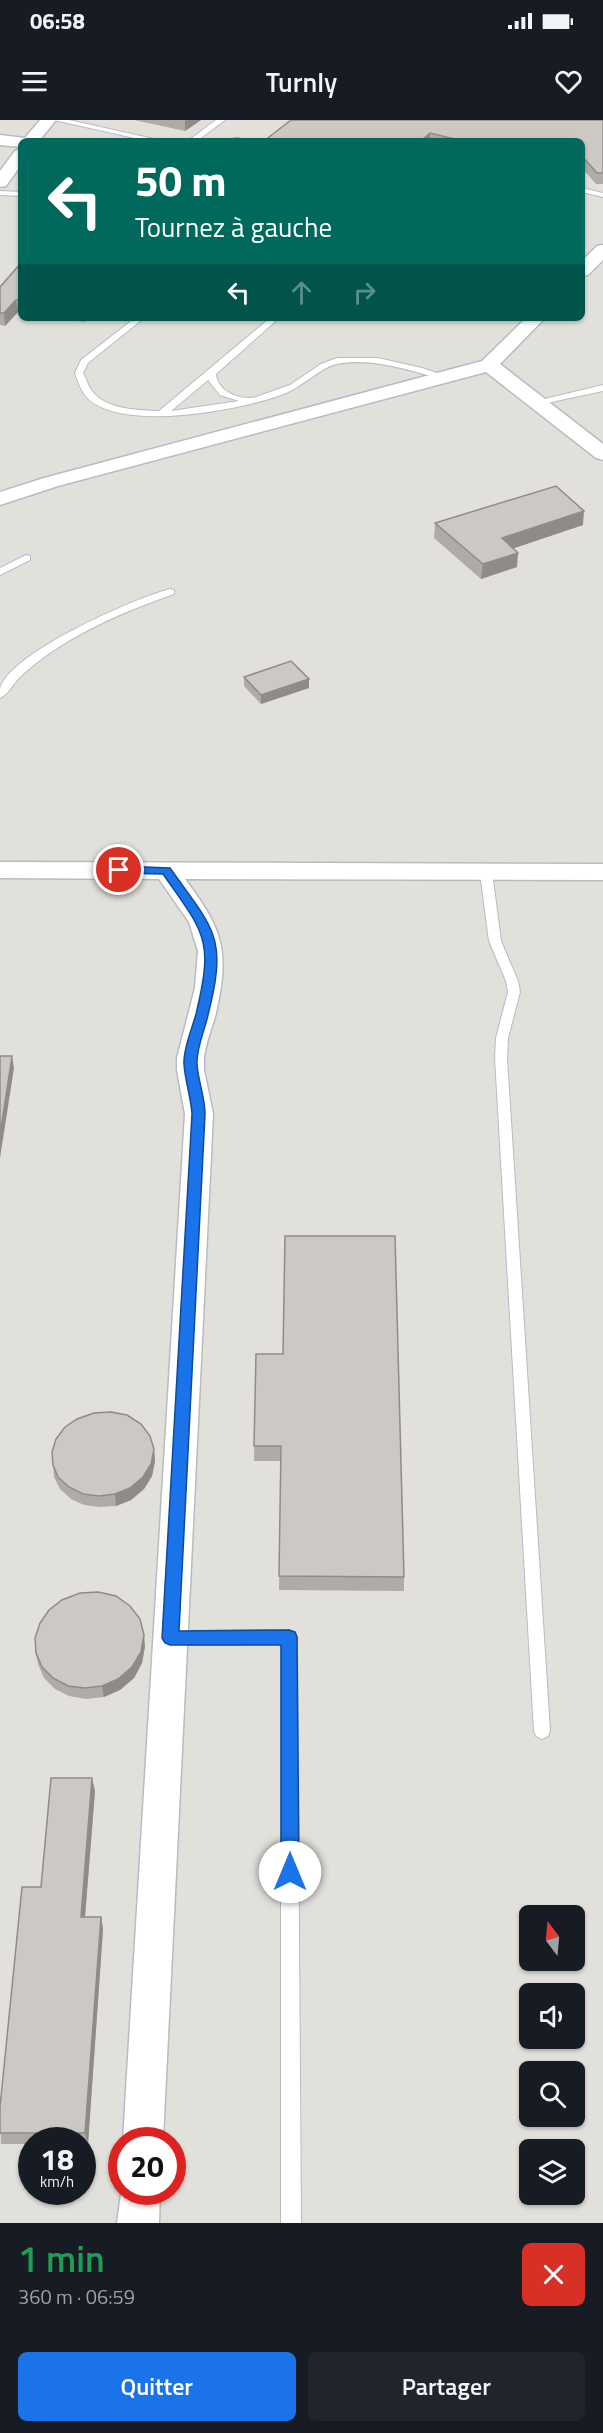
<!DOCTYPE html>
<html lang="fr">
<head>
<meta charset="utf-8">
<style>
  :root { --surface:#171b24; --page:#20242c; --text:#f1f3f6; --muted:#9ea1a6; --accent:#1a73e8 }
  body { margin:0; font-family:"Titillium Web",sans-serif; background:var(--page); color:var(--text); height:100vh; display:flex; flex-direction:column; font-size:22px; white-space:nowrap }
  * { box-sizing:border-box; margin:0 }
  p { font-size:20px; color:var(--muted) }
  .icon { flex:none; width:33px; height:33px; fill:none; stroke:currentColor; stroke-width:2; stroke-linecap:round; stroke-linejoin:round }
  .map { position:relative; height:2103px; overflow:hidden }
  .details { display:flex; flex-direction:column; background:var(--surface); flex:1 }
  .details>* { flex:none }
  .top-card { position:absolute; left:18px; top:18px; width:567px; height:183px; border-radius:9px; box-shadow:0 2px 4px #0004; background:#00695c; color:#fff; overflow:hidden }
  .needle { width:39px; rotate:344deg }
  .buttons { position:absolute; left:519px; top:1785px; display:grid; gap:12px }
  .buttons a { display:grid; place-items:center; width:66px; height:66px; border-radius:9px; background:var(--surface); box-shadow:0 2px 4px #0004; font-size:30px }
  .speed { position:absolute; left:18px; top:2007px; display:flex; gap:12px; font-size:30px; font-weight:700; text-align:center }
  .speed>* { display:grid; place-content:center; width:78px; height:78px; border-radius:50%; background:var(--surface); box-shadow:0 2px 4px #0004; line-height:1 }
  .speed small { font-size:15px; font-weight:400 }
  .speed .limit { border:9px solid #d22; background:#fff; color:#111 }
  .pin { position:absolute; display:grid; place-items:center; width:51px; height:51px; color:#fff; margin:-26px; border:3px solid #fff; border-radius:50%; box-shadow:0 2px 6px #0007 }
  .me { position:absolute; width:66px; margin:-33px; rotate:0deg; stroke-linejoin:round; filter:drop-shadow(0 0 4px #0008) }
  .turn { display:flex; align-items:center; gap:21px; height:126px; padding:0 18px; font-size:27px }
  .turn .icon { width:78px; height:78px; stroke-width:2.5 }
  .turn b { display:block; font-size:42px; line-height:51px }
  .lanes { display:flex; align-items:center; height:57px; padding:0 18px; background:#0003; justify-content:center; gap:30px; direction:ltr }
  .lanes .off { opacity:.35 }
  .round { display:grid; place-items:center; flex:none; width:63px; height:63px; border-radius:9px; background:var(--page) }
  .overview { display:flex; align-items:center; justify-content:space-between; height:102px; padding:0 18px }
  h1 { font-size:36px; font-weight:600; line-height:45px; color:#1e9e55 }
  .button { display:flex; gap:12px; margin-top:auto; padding:12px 18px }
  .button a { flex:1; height:69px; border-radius:9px; background:var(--accent); color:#fff; font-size:24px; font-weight:600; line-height:69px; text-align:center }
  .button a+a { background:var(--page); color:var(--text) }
  .status { display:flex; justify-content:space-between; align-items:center; height:42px; padding:0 30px; background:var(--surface); direction:ltr }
  .status svg { height:16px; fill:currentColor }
  header { display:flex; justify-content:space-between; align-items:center; height:78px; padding:0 18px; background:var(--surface); font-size:27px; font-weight:600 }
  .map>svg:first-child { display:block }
  .industrial { fill:#e2e0da; fill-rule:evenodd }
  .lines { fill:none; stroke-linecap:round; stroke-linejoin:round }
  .lane-casing { stroke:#b8bcc0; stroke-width:2 }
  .street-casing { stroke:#b8bcc0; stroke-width:3 }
  .lane { fill:#fff; fill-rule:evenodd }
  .street { fill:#fff; fill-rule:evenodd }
  .wall { fill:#afaca8 }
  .shaded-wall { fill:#8f8c88 }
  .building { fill:#ccc8c3; stroke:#8f8c88; stroke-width:1.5 }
  .route { fill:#1a73e8; stroke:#114b97; stroke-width:1.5 }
</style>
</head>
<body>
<div class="status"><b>06:58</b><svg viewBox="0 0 49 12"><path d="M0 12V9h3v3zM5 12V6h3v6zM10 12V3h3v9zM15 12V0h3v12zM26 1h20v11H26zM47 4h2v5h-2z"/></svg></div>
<header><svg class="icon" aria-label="menu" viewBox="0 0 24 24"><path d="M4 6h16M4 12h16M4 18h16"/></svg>Turnly<svg class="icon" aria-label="heart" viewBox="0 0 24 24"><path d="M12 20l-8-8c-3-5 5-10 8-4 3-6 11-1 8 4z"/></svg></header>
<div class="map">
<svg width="603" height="2103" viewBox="0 0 603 2103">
  <rect width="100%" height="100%" fill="#f1eee6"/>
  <path class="industrial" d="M0,0H603V2103H0ZM21,21H582V198H21ZM530,1796H574V1840H530ZM530,1874H574V1918H530ZM530,1952H574V1996H530ZM32,2020H82V2072H32ZM122,2020H172V2072H122ZM530,2030H574V2074H530Z"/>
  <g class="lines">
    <g class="lane-casing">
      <g id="lane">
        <path d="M54,0H69L163,21H148Z"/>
        <path d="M216,0H225L197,21H188Z"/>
        <path d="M582,68L603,73V77L582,72Z"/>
        <path d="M0,71L21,72V76L0,75Z"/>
        <path d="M135,198H144L88,243L83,253C86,258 88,266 92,271C106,290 138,290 159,291L270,198H279L216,254C217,271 240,281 256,277L290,265L321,244L337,238H378L422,248L449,257L445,260C410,251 374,237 337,244C323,246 303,266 286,273C245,290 114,315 84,274C80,268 77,259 75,253L81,240ZM208,260L220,275L239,281L171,291Z"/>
        <path d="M603,265V271L537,285L532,282Z"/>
        <path d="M26,435L30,436V440L0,455V448Z"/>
        <path d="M170,469L174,470V474C128,490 83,509 44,537C35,544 26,551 19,558C12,565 8,575 0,578C0,575 0,572 0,569C9,533 135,478 170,469Z"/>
        <path d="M486,748L492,752L501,821L518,861L520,872L508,918L507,938L550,1611L548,1616L542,1619L536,1616L534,1611L495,938L496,918L508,872L506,861L489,821L480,752Z"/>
        <path d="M289,1510L295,1512L297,1517L301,2103H281V1524L170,1525L164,1523L162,1518L164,1513L170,1511Z"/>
      </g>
    </g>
    <g class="street-casing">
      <g id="street">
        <path d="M40,0H56L39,21H21V27L0,25V15L25,18Z"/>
        <path d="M21,29V45L6,66L0,67V51L15,31Z"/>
        <path d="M603,125V140L588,155L582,156V141L597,126Z"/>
        <path d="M526,198H545L500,244L603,324V340L596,338L486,252L58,366L0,385V372L44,358L482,241Z"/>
        <path d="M0,742L603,744V760L185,759C223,810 230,830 216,893C212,908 206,922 204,938V950L213,994L163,2020H123L185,994L177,950V938L195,868L198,831L189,802L159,759L0,758Z"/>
        <path d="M122,2067V2072H160L159,2103H117Z"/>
      </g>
    </g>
    <use href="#lane" class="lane"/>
    <use href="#street" class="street"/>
  </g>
  <g class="wall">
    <path d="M134,0H201L185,11Z"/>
    <path d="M603,0V64H596L582,48V21H264Z"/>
    <path d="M21,143V192H18L5,206L0,205V167Z"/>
    <path d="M60,198H88L85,202Z"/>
    <path d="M435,403L583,405L513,428L517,447L481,459L434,418Z"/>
    <path d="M244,557L309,559V568L261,584L244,566Z"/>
    <path d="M256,1234L404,1457V1471L279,1470L281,1341H254Z"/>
    <path d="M154,1329L155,1341L152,1356L144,1369L131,1380L116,1386L100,1387L84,1385L71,1379L60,1369L54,1357L53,1345Z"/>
    <path d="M145,1526L142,1543L134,1558L120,1570L104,1577L86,1579L69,1576L55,1569L44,1558L38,1544L36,1533Z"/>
    <path d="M95,1671L85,1797H101L103,1809L88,2024H82V2020H32V2024H1L0,1987L41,1767Z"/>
  </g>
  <g class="shaded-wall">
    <path d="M186,0H201L185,11V1Z"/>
    <path d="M430,13V21H421Z"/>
    <path d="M16,180L18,192L5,206L4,193Z"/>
    <path d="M584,391L583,405L500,433L502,418Z"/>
    <path d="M518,433L517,447L481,459L483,444Z"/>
    <path d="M309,559V568L261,584V575Z"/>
    <path d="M12,936L14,948L0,1038V1015Z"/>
    <path d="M154,1329L155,1341L152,1356L144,1369L131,1380L116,1386L115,1374Z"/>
    <path d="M144,1515L145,1526L142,1543L134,1558L120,1570L104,1577L102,1566Z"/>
    <path d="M92,1658L95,1671L84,1809L81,1797Z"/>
    <path d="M101,1797L103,1809L88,2024L85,2013Z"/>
  </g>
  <g class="building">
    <path d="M291,0H603V53H597L582,36V21H463L430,13L421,21H387L383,20L384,21H264Z"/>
    <path d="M237,18L252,21H215Z"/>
    <path d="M21,143V180H16L4,193H0V167Z"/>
    <path d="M556,366L584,391L502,418L518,433L483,444L435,403Z"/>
    <path d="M291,541L309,559L261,575L244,557Z"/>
    <path d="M0,936H12L0,1015Z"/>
    <path d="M285,1116H395L404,1457L279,1456L281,1326H254L256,1234H283Z"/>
    <path d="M111,1292L127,1295L141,1304L150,1316L154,1329L151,1344L143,1357L130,1368L115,1374L99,1376L83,1374L69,1367L58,1357L53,1345L52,1332L56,1319L65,1307L77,1299L94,1293Z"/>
    <path d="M98,1472L116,1476L130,1486L140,1499L144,1515L141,1532L132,1547L118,1559L102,1566L85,1568L68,1566L53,1558L42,1547L36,1533L35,1518L40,1503L49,1490L62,1480L80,1473Z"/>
    <path d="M51,1658H92L81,1797H101L85,2013H0V1987L22,1767H41Z"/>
  </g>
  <path class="route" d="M119,746L170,748C214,810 228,816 208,895C205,909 196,929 197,944C198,961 205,977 205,994L179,1511L289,1510L295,1512L297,1517L299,1752L296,1758L290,1760L284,1758L281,1752V1525H170L165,1523L162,1518L192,994C191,977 185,961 184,944C183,929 192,909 196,894C214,819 205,814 163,754L115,753V747Z"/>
</svg>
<div class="buttons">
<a><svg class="needle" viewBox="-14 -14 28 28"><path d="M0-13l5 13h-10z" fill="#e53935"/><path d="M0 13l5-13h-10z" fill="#9ea1a6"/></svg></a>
<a><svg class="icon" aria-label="sound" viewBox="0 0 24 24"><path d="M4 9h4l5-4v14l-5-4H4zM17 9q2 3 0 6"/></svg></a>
<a><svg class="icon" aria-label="search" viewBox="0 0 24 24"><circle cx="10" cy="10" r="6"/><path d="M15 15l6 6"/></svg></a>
<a><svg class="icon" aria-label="layers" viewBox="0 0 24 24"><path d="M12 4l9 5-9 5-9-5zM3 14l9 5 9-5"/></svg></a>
</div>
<div class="speed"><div>18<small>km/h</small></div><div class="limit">20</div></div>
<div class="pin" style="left:119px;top:750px;background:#d93025"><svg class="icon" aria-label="arrive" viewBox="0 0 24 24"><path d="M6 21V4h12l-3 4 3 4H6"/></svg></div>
<svg class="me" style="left:290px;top:1752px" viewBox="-20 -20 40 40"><circle r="19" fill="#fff"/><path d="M0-13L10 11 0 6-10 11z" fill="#1a73e8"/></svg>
<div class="top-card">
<div class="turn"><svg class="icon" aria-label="left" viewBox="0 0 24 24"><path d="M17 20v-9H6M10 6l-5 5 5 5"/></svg><div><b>50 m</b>Tournez à gauche</div></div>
<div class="lanes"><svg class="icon" aria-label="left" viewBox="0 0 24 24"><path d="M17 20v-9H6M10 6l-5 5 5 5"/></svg><svg class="icon off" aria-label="ahead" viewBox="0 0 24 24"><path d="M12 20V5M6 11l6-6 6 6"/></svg><svg class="icon off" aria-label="right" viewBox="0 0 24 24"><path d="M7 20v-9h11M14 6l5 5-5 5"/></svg></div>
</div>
</div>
<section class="details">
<div class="overview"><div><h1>1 min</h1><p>360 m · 06:59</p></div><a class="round" style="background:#d93025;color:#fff"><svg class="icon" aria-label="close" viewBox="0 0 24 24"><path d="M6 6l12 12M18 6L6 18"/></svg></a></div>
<div class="button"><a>Quitter</a><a>Partager</a></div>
</section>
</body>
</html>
